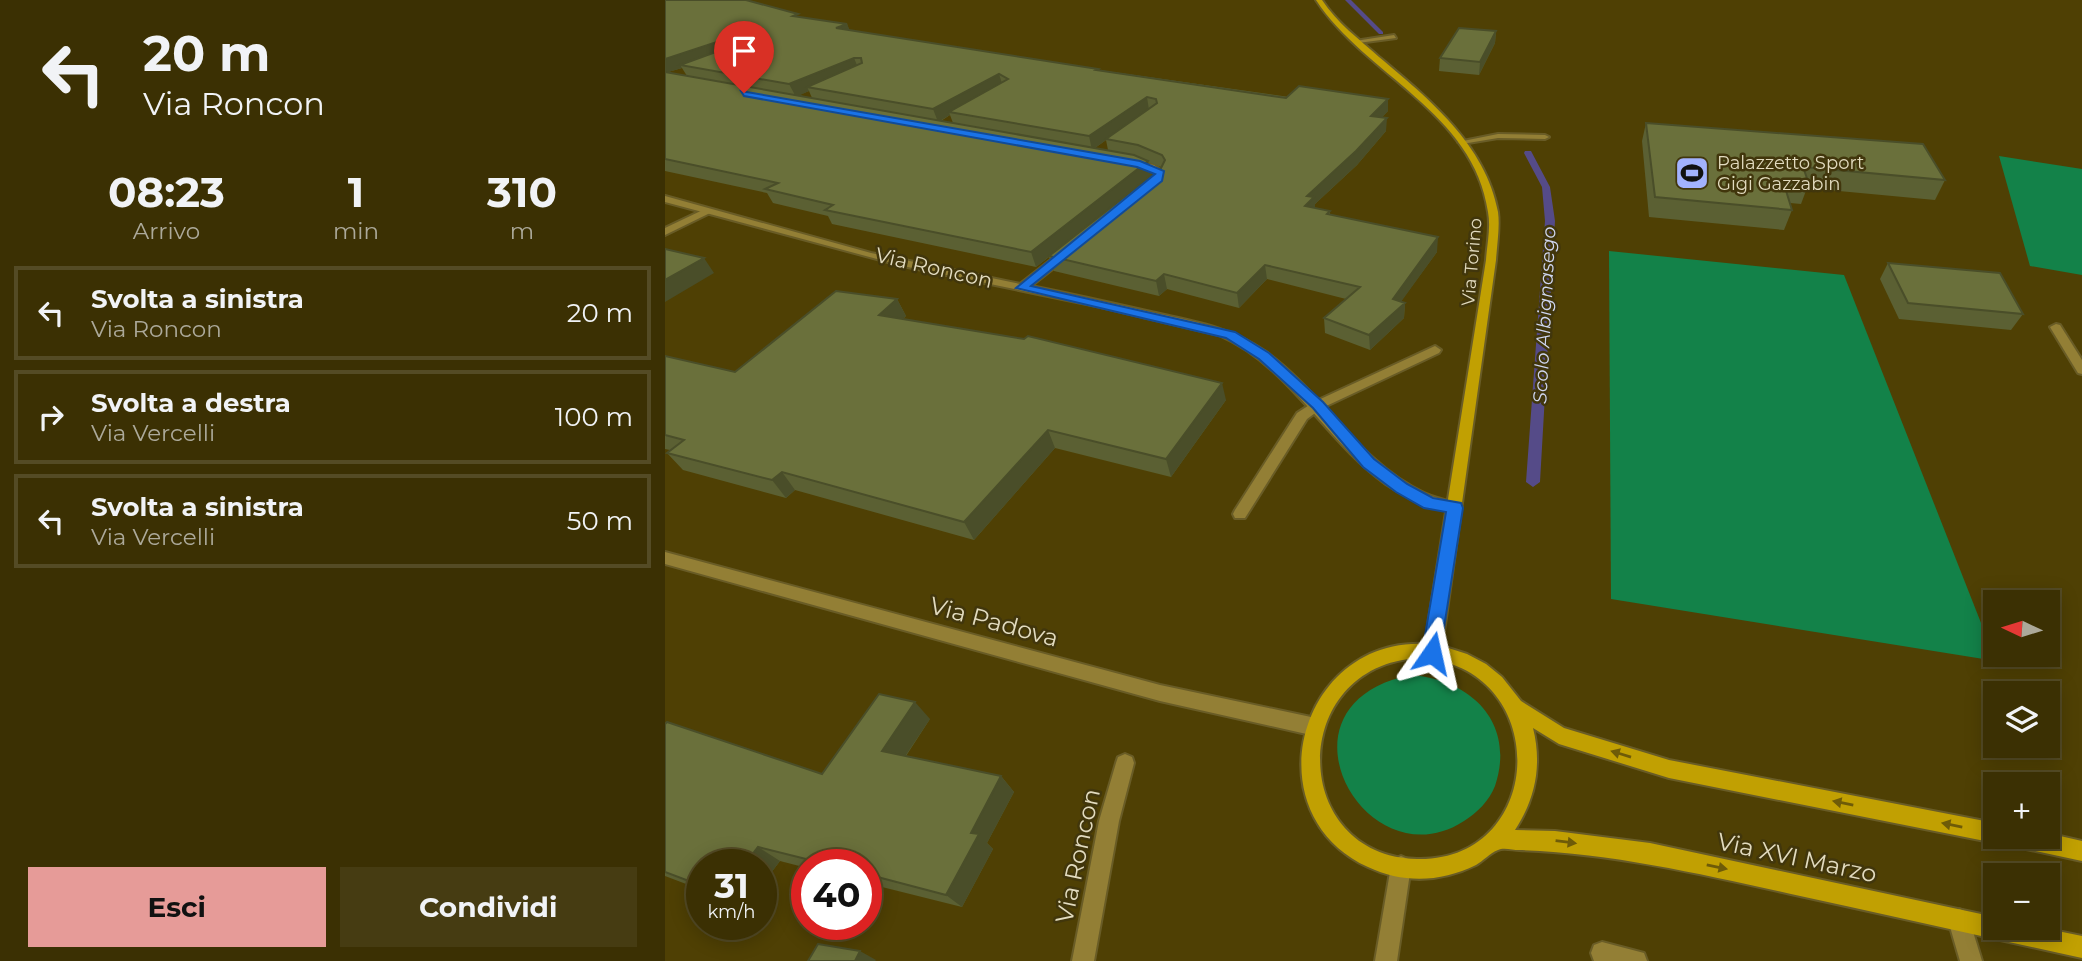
<!DOCTYPE html>
<html lang="it">
<head>
<meta charset="utf-8">
<style>
  :root { --surface:#3b3003; --page:#463c12; --text:#f1f3f6; --muted:#aca99a; --line:#544b25; --accent:#e69b98 }
  body { margin:0; font-family:Montserrat,sans-serif; background:var(--page); color:var(--text); height:100vh; display:flex; flex-direction:column; font-size:26px; white-space:nowrap }
  * { box-sizing:border-box; margin:0 }
  p { font-size:23px; color:var(--muted) }
  .icon { flex:none; width:38px; height:38px; fill:none; stroke:currentColor; stroke-width:2; stroke-linecap:round; stroke-linejoin:round }
  .map { position:relative; flex:1; overflow:hidden }
  .drawer { display:flex; flex-direction:column; background:var(--surface); width:665px }
  .drawer>* { flex:none }
  .guide { background:#3b3003; color:var(--text); overflow:hidden }
  .needle { width:46px; rotate:274deg }
  .tools { position:absolute; left:1318px; top:590px; display:grid; gap:14px }
  .tools a { display:grid; place-items:center; width:77px; height:77px; border-radius:0px; background:var(--surface); box-shadow:0 4px 18px #0003,0 0 0 2px var(--line); font-size:35px }
  .speed { position:absolute; left:21px; top:849px; display:flex; gap:14px; font-size:35px; font-weight:700; text-align:center }
  .speed>* { display:grid; place-content:center; width:91px; height:91px; border-radius:50%; background:var(--surface); box-shadow:0 4px 18px #0003,0 0 0 2px var(--line); line-height:1 }
  .speed small { font-size:18px; font-weight:400 }
  .speed .limit { border:10px solid #d22; background:#fff; color:#111 }
  .pin { position:absolute; display:grid; place-items:center; width:60px; height:60px; color:#fff; margin:-72px -30px; border-radius:50% 50% 50% 0; rotate:-45deg; box-shadow:0 0 7px #0007 }
  .pin .icon { rotate:45deg }
  .me { position:absolute; width:77px; margin:-38px; rotate:11deg; stroke-linejoin:round; filter:drop-shadow(0 0 5px #0008) }
  .turn { display:flex; align-items:center; gap:24px; height:147px; padding:0 28px; font-size:32px }
  .turn .icon { width:91px; height:91px; stroke-width:2.5 }
  .turn b { display:block; font-size:49px; line-height:60px }
  .eta { display:flex; justify-content:space-evenly; align-items:center; height:119px; text-align:center }
  .eta b { font-size:42px; font-weight:700; line-height:49px }
  .primary-button { display:flex; gap:14px; margin-top:auto; padding:14px 28px }
  .primary-button a { flex:1; height:80px; border-radius:0px; background:var(--accent); color:#111; font-size:28px; font-weight:700; line-height:80px; text-align:center }
  .primary-button a+a { background:var(--page); color:var(--text) }
  ul { padding:0; list-style:none }
  li { display:flex; align-items:center; gap:21px; height:94px; margin:0 14px 10px; padding:0 14px; border:4px solid var(--line); border-radius:0px }
  li div { flex:1 }
  li b { display:block; font-size:26px }
  li em { font-style:normal }
  main { display:flex; flex:1; min-height:0 }
  .map>svg:first-child { display:block }
  .green { fill:#138249 }
  .lines { fill:none; stroke-linecap:round; stroke-linejoin:round }
  .stream { fill:#554b88; fill-rule:evenodd }
  .lane-casing { stroke:#695c26; stroke-width:4 }
  .street-casing { stroke:#695c26; stroke-width:4 }
  .secondary-casing { stroke:#695c26; stroke-width:4 }
  .lane { fill:#937f35; fill-rule:evenodd }
  .street { fill:#937f35; fill-rule:evenodd }
  .secondary { fill:#c1a002; fill-rule:evenodd }
  .wall { fill:#5b6033; fill-rule:evenodd }
  .shaded-wall { fill:#4a4e29 }
  .building { fill:#6a703b; stroke:#4a4e29; stroke-width:2 }
  .oneway { fill:#6e5b08 }
  .route { fill:#1a73e8; stroke:#114b97; stroke-width:2 }
  .labels { text-anchor:middle; stroke-width:5; stroke-linejoin:round; paint-order:stroke }
  .far-poi-label { font-size:18px; fill:#e2dbbf; stroke:#41360c; text-anchor:start }
  .far-street-label { font-size:18px; fill:#e2dbbf; stroke:#41360c }
  .far-water-label { font-size:19px; font-style:italic; fill:#d0d7f1; stroke:#41360c }
  .street-label { font-size:21px; fill:#e2dbbf; stroke:#41360c }
  .near-street-label { font-size:24px; fill:#e2dbbf; stroke:#41360c }
</style>
</head>
<body>
<main>
<section class="drawer">
<div class="guide">
<div class="turn"><svg class="icon" aria-label="left" viewBox="0 0 24 24"><path d="M17 20v-9H6M10 6l-5 5 5 5"/></svg><div><b>20 m</b>Via Roncon</div></div>
</div>
<div class="eta">
<div><b>08:23</b><p>Arrivo</p></div>
<div><b>1</b><p>min</p></div>
<div><b>310</b><p>m</p></div>
</div>
<ul>
<li><svg class="icon" aria-label="left" viewBox="0 0 24 24"><path d="M17 20v-9H6M10 6l-5 5 5 5"/></svg><div><b>Svolta a sinistra</b><p>Via Roncon</p></div><em>20 m</em></li>
<li><svg class="icon" aria-label="right" viewBox="0 0 24 24"><path d="M7 20v-9h11M14 6l5 5-5 5"/></svg><div><b>Svolta a destra</b><p>Via Vercelli</p></div><em>100 m</em></li>
<li><svg class="icon" aria-label="left" viewBox="0 0 24 24"><path d="M17 20v-9H6M10 6l-5 5 5 5"/></svg><div><b>Svolta a sinistra</b><p>Via Vercelli</p></div><em>50 m</em></li>
</ul>
<div class="primary-button"><a>Esci</a><a>Condividi</a></div>
</section>
<div class="map">
<svg width="1417" height="961" viewBox="0 0 1417 961">
  <rect width="100%" height="100%" fill="#4f4004"/>
  <g class="green">
    <path d="M1334,156L1417,169V275L1365,266Z"/>
    <path d="M944,251L1179,275L1331,661L946,599Z"/>
    <path d="M746,675C807,680 851,723 830,786C824,801 812,813 799,821C701,885 599,704 746,675Z"/>
  </g>
  <g class="lines">
    <g class="stream">
      <path d="M680,0H686L718,32V34H714Z"/>
      <path d="M860,151H866L885,187L890,221L875,482L868,487L861,482L880,221L877,187L859,153Z"/>
    </g>
    <g class="lane-casing">
      <g id="lane">
        <path d="M729,35L731,38L693,43L690,41Z"/>
        <path d="M833,134L880,135L884,137L880,139L833,138L797,144L793,142Z"/>
        <path d="M42,208L47,211L45,213L0,235V228Z"/>
        <path d="M770,346L776,350L774,353L657,408L642,419L580,518H570L568,514L570,510L632,413L649,402Z"/>
        <path d="M1294,909L1302,912L1317,961H1295L1283,920L1286,912Z"/>
        <path d="M937,942L979,953L982,961H929L926,953L929,945Z"/>
      </g>
    </g>
    <g class="street-casing">
      <g id="street">
        <path d="M467,160L489,165L500,173L490,186H484L483,184L491,174L483,169L464,165L463,163Z"/>
        <path d="M0,196L206,253L355,284L396,252H404V256L366,286C406,294 446,303 486,312C528,321 565,327 601,352C658,393 693,462 759,493C770,498 783,501 795,504L797,508L795,512L790,513C766,506 743,499 721,484C660,441 625,366 554,335L436,307L238,266L0,202Z"/>
        <path d="M1391,324L1395,325L1417,360V374L1413,373L1385,327Z"/>
        <path d="M0,552L495,685L646,717L652,720L655,726L652,732L646,735L495,701L0,564Z"/>
        <path d="M460,754L467,757L469,763L454,821L429,961H407L434,821L451,763L453,757Z"/>
        <path d="M736,856L743,859L746,866L732,961H710L726,866L729,859Z"/>
      </g>
    </g>
    <g class="secondary-casing">
      <path id="secondary" d="M651,0H657C672,23 694,39 714,57C763,98 821,145 833,212C835,227 832,244 831,260L777,646L802,654L821,664L837,677L856,701L899,728L1004,760L1330,823V836H1382V833L1417,841V861L1347,846L1340,843L1338,838L1330,843L1004,778L894,744L868,728C877,764 871,798 850,830L890,831L985,843L1330,917V928H1378L1417,936V958C1320,937 1223,915 1126,894C1036,874 946,853 854,850C848,850 838,847 833,850C825,853 818,861 811,865C776,882 739,884 703,867C587,814 633,638 760,644L821,260C822,244 826,228 823,212C809,112 700,75 651,0ZM754,658C888,665 883,862 752,859C623,856 622,665 754,658Z"/>
    </g>
    <use href="#lane" class="lane"/>
    <use href="#street" class="street"/>
    <use href="#secondary" class="secondary"/>
  </g>
  <g class="wall">
    <path d="M0,0L182,24L184,30L434,70L723,111L717,117L721,131L692,165L650,204V208L665,211V215L772,252L736,301L740,303L739,318L705,350L660,333L659,318L681,299L602,279L574,308L502,289L494,296L389,271L384,257L371,267L167,224L163,216L108,203L102,193L0,171ZM17,68L22,76L3,72ZM144,91L147,98L134,95ZM285,115L288,123L276,121ZM441,140L443,150L430,148ZM483,162L496,167L434,217L486,175Z"/>
    <path d="M831,31L830,43L814,75L774,71L775,58Z"/>
    <path d="M981,123L1280,180L1270,200L1142,188L1136,204L1125,203L1127,210L1119,230L984,217L977,141Z"/>
    <path d="M1223,263L1358,314L1346,330L1234,319L1215,279Z"/>
    <path d="M232,299L241,316L238,319L561,400L506,477L390,448L309,540L130,490L121,498L18,470L2,453L5,450L0,449V356L70,372Z"/>
    <path d="M265,719L241,756L336,776L349,792L322,843L328,849L297,907L201,883V864H142V868L115,861L96,886V864H37V890L0,876V724L157,774Z"/>
  </g>
  <g class="shaded-wall">
    <path d="M182,24L187,35L171,28Z"/>
    <path d="M831,31L830,43L814,75L815,62Z"/>
    <path d="M76,34L82,46L15,65L17,68L0,73V59Z"/>
    <path d="M189,58L194,70L142,87L144,91L131,97L124,84Z"/>
    <path d="M334,74L338,86L284,112L285,115L273,122L268,109Z"/>
    <path d="M482,97L484,110L427,150L424,136Z"/>
    <path d="M723,99V111L706,129V116Z"/>
    <path d="M722,118L721,131L692,165L650,204V211L640,206L642,196Z"/>
    <path d="M483,161L486,175L371,267L366,252Z"/>
    <path d="M773,237L772,252L728,313L740,303L739,318L705,350L704,335L728,299Z"/>
    <path d="M39,258L49,273L0,302V280Z"/>
    <path d="M600,265L602,279L574,308L572,293Z"/>
    <path d="M499,274L502,289L494,296L491,281Z"/>
    <path d="M232,299L241,316L223,333L214,315Z"/>
    <path d="M557,383L561,400L506,477L501,459Z"/>
    <path d="M383,430L390,448L309,540L299,522Z"/>
    <path d="M117,472L130,490L121,498L107,480Z"/>
    <path d="M250,702L265,719L233,767L217,751Z"/>
    <path d="M336,776L349,792L322,843L328,849L297,907L281,895L306,833Z"/>
    <path d="M93,847L115,861L96,886V864H80Z"/>
    <path d="M195,951L211,960L210,961H190Z"/>
  </g>
  <g class="building">
    <path d="M0,0H81L133,14L128,16L182,24L171,28L433,69L431,70L621,98L634,86L723,99L706,116L722,118L691,151L642,196L649,197L640,206L665,211L662,214L773,237L728,299L740,303L704,335L659,318L695,287L600,265L572,293L499,274L491,281L384,256L496,168L500,160L497,155L473,145L441,139L492,103L491,99L482,97L424,136L284,112L343,79L334,74L268,109L142,87L197,63L196,58H189L124,84L15,65L78,42L76,34L0,59Z"/>
    <path d="M794,28L831,31L815,62L775,58Z"/>
    <path d="M0,72L469,155L483,161L366,252L160,210L168,205L100,189L113,183L0,159Z"/>
    <path d="M981,123L1258,144L1280,180L1138,167L1144,184L1118,181L1127,210L990,197Z"/>
    <path d="M0,249L39,258L0,280Z"/>
    <path d="M1223,263L1335,273L1358,314L1243,303Z"/>
    <path d="M171,291L232,299L214,315L359,339L363,336L557,383L501,459L383,430L299,522L117,472L107,480L2,453L19,440L0,435V356L70,372Z"/>
    <path d="M214,694L250,702L217,751L336,776L306,833L314,834L281,895L201,874V864H161L93,847L80,864H37V886L0,872V724L2,722L157,774Z"/>
    <path d="M153,944L195,951L190,961H143Z"/>
  </g>
  <defs><path id="oneway-solid" d="M-6-.8H1V-3.2L6.5 0L1 3.2V.8H-6Z" transform="scale(1.75)"/></defs>
  <g class="oneway">
    <use href="#oneway-solid" transform="translate(956 754) rotate(-163)"/>
    <use href="#oneway-solid" transform="translate(1178 803) rotate(-169)"/>
    <use href="#oneway-solid" transform="translate(1287 825) rotate(-169)"/>
    <use href="#oneway-solid" transform="translate(901 842) rotate(7)"/>
    <use href="#oneway-solid" transform="translate(1052 867) rotate(12)"/>
  </g>
  <path class="route" d="M76,91L475,161L499,171L497,181L366,286L570,332L604,353L658,402L709,459L742,484L768,498L796,503L798,508L774,659L767,661L760,659L757,653L781,512L759,508L731,492L698,467L648,408L594,359L561,338L351,288L490,174L472,167L79,96Z"/>
  <defs>
    <g id="stadium-square" transform="scale(1.75)"><rect x="-9" y="-9" width="18" height="18" rx="4" fill="#a2b2fd" stroke="#41360c"/><path d="M0-5a6.5 5 0 1 0 0 10a6.5 5 0 1 0 0-10ZM-3.5-1.8h7v3.6h-7Z" fill="#111"/></g>
  </defs>
  <g fill-rule="evenodd">
    <use href="#stadium-square" x="1027" y="173"/>
  </g>
  <g class="labels">
    <g class="far-poi-label">
      <text x="1052" y="169">Palazzetto Sport<tspan x="1052" dy="21">Gigi Gazzabin</tspan></text>
    </g>
    <g class="far-street-label">
      <text transform="translate(807 262) rotate(-85)" y="6">Via Torino</text>
    </g>
    <g class="far-water-label">
      <text transform="translate(879 315) rotate(-87)" y="7">Scolo Albignasego</text>
    </g>
    <g class="street-label">
      <text transform="translate(269 268) rotate(13)" y="7">Via Roncon</text>
    </g>
    <g class="near-street-label">
      <text transform="translate(329 622) rotate(15)" y="8">Via Padova</text>
      <text transform="translate(413 856) rotate(-78)" y="8">Via Roncon</text>
      <text transform="translate(1132 858) rotate(12)" y="8">Via XVI Marzo</text>
    </g>
  </g>
</svg>
<div class="tools">
<a><svg class="needle" viewBox="-14 -14 28 28"><path d="M0-13l5 13h-10z" fill="#e53935"/><path d="M0 13l5-13h-10z" fill="#aca99a"/></svg></a>
<a><svg class="icon" aria-label="layers" viewBox="0 0 24 24"><path d="M12 4l9 5-9 5-9-5zM3 14l9 5 9-5"/></svg></a>
<a>+</a>
<a>−</a>
</div>
<div class="speed"><div>31<small>km/h</small></div><div class="limit">40</div></div>
<div class="pin" style="left:79px;top:93px;background:#d93025"><svg class="icon" aria-label="arrive" viewBox="0 0 24 24"><path d="M6 21V4h12l-3 4 3 4H6"/></svg></div>
<svg class="me" style="left:767px;top:653px" viewBox="-20 -20 40 40"><path d="M0-17L14 15 0 8-14 15z" fill="#1a73e8" stroke="#fff" stroke-width="4"/></svg>
</div>
</main>
</body>
</html>
